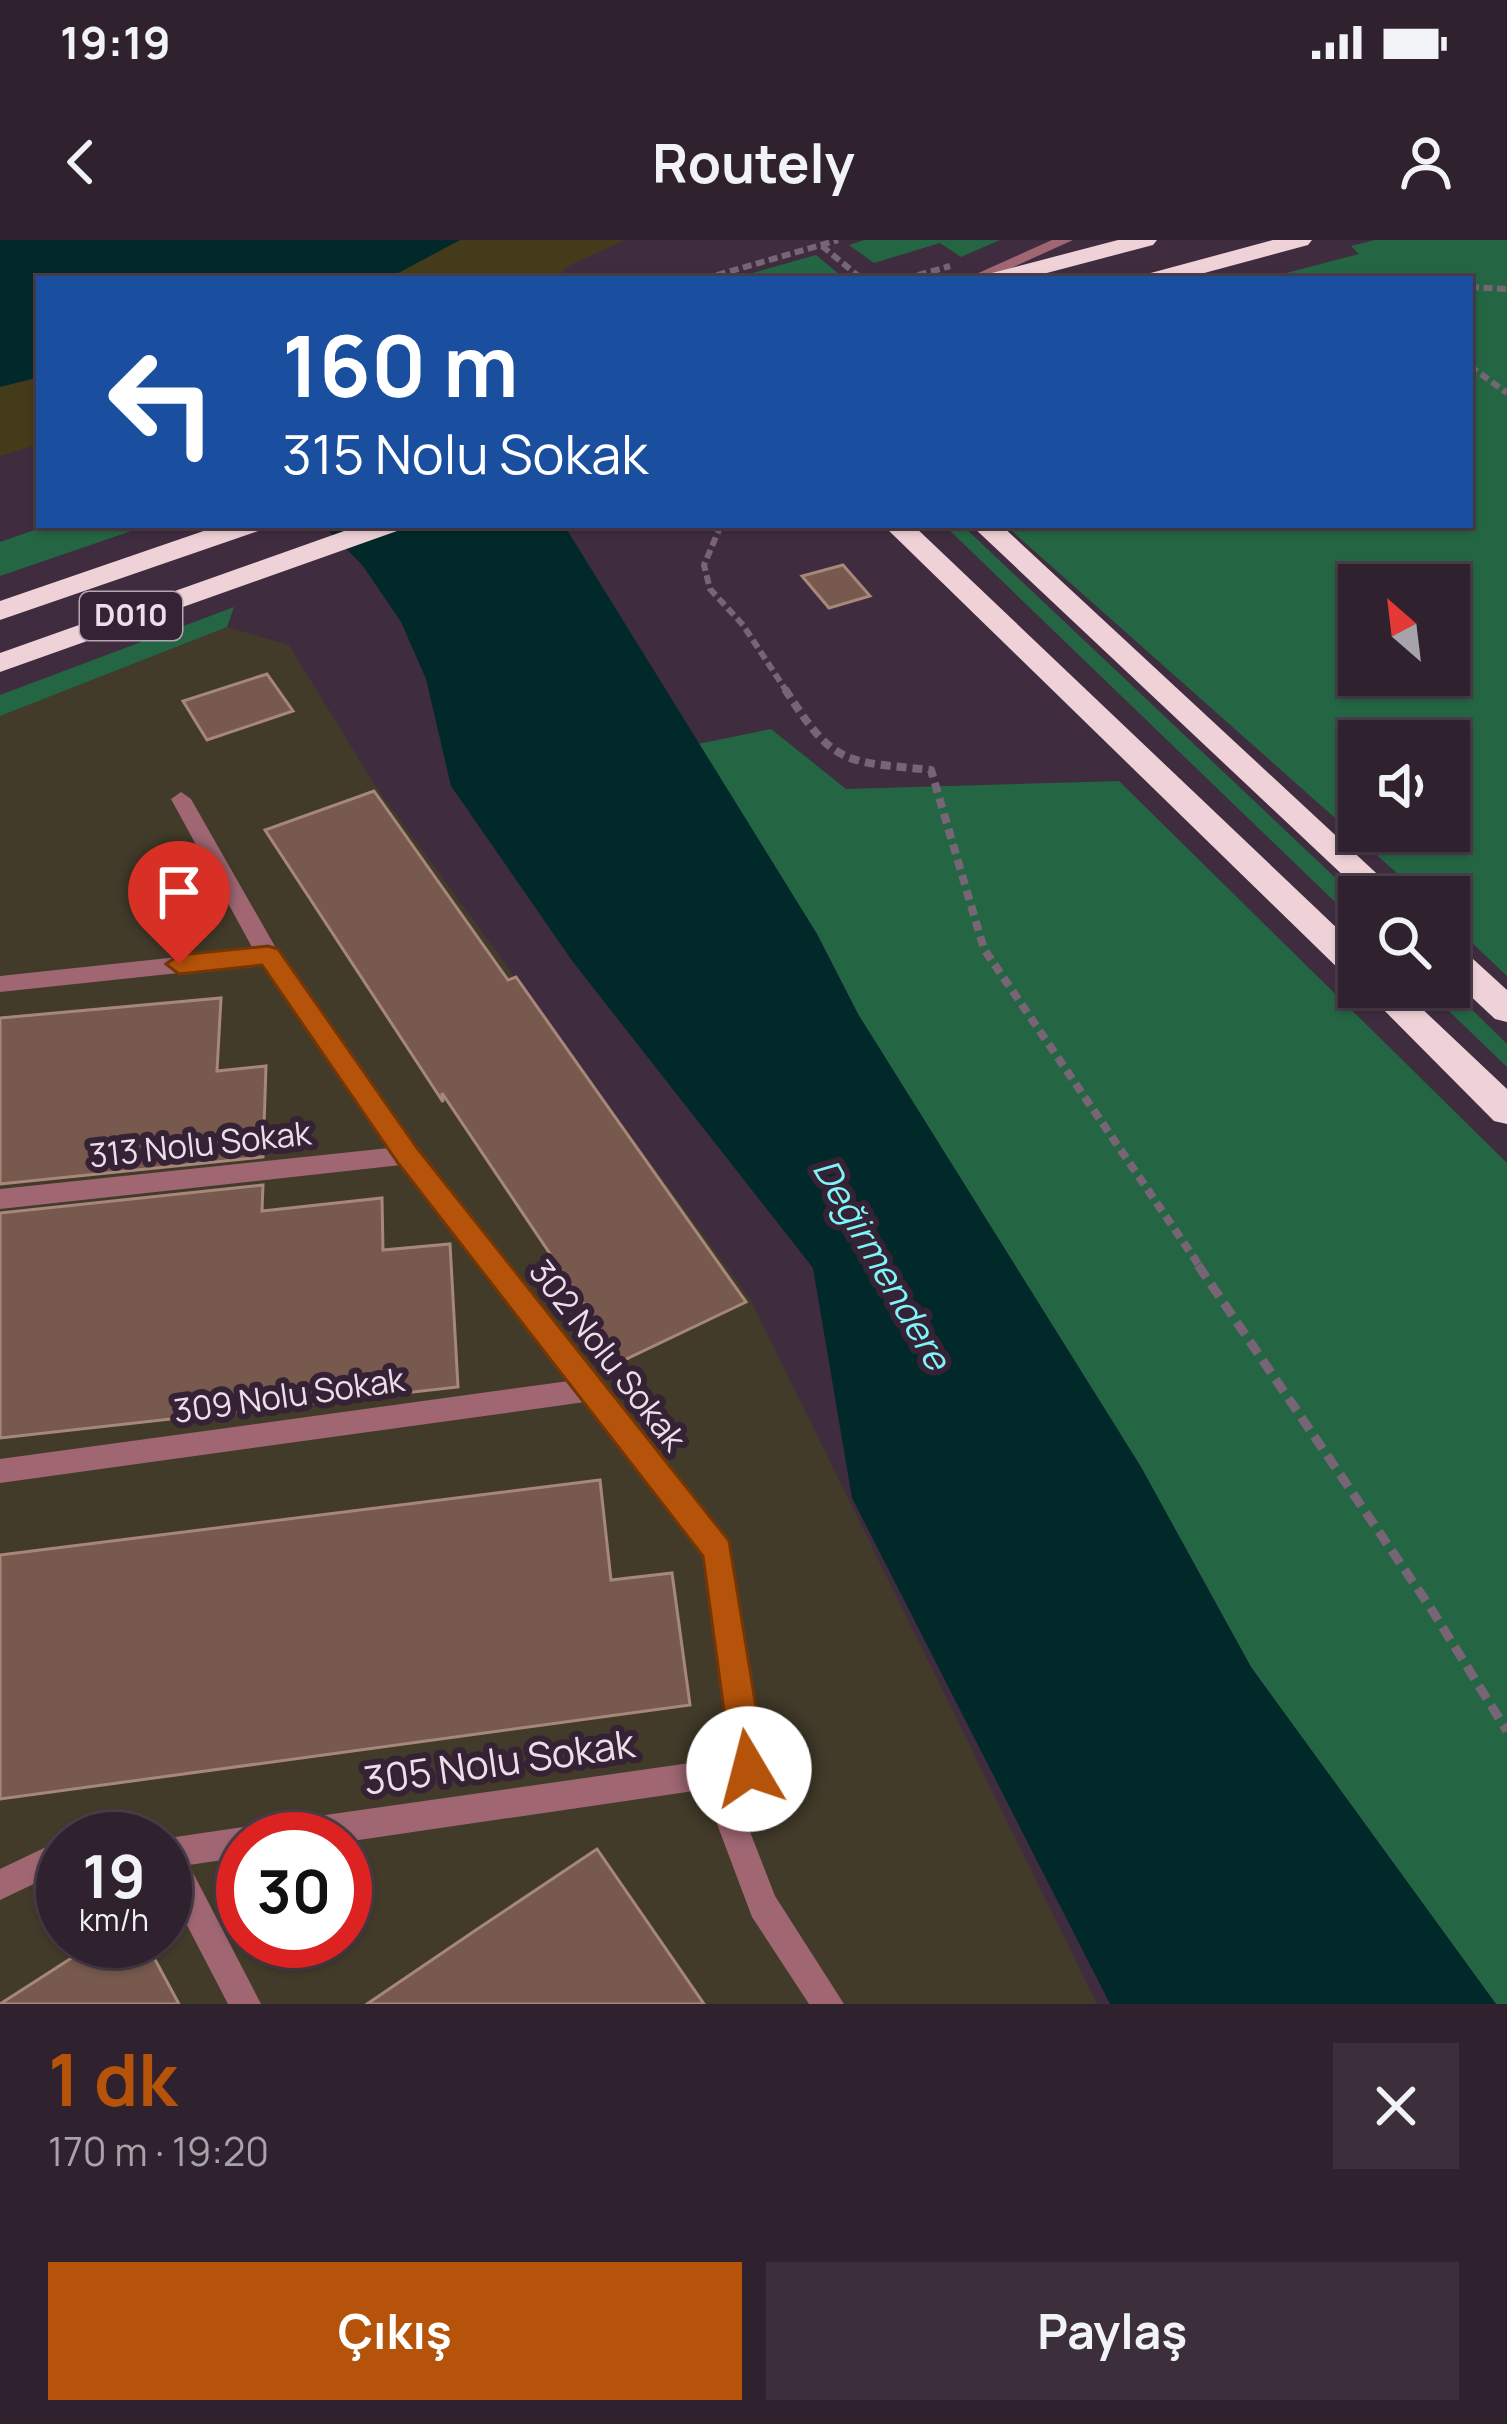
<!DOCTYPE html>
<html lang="tr">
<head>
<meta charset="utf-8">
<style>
  :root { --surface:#30212f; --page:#3c2e3b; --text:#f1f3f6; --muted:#a8a3aa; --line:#4b3e4b; --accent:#b45309 }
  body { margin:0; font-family:Manrope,sans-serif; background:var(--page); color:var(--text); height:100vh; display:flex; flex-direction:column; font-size:45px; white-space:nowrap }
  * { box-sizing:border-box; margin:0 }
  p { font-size:39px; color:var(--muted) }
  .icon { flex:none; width:66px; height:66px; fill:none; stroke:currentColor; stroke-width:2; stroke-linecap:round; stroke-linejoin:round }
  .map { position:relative; height:1764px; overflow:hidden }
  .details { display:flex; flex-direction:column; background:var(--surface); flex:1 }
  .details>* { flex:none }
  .banner { position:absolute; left:36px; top:36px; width:1437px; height:252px; border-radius:0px; box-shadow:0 3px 9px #0004,0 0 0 3px var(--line); background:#1a4fa0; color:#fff; overflow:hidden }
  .needle { width:78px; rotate:332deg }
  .fabs { position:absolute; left:1338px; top:324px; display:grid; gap:24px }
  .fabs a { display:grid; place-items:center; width:132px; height:132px; border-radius:0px; background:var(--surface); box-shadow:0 3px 9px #0004,0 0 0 3px var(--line); font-size:60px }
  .speed { position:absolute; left:36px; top:1572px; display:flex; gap:24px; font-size:60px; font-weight:700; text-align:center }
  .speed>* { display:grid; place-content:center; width:156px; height:156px; border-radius:50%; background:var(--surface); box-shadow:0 3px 9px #0004,0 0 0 3px var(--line); line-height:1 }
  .speed small { font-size:30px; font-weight:400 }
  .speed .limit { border:18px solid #d22; background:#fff; color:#111 }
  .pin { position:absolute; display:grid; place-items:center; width:102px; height:102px; color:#fff; margin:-123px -51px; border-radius:50% 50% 50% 0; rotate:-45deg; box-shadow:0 0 12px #0007 }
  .pin .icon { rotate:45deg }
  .me { position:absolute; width:132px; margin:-66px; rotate:352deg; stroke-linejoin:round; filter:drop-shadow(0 0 9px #0008) }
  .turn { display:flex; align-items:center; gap:42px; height:252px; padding:0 48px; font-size:54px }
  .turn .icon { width:156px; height:156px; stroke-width:2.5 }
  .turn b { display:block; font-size:84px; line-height:102px }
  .round { display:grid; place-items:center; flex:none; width:126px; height:126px; border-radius:0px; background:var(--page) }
  .head { display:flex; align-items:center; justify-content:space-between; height:204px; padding:0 48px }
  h1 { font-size:72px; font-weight:700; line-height:90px; color:var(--accent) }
  .primary-button { display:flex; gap:24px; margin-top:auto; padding:24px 48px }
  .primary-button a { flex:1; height:138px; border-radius:0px; background:var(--accent); color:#fff; font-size:48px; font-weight:700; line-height:138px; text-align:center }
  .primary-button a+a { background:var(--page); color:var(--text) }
  .status { display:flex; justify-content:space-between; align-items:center; height:84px; padding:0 60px; background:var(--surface); direction:ltr }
  .status svg { height:33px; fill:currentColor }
  header { display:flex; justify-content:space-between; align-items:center; height:156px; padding:0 48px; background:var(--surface); font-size:54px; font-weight:700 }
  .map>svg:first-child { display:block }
  .industrial { fill:#423b2a; fill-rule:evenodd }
  .green { fill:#246643; fill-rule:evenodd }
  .sand { fill:#443b1b }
  .water { fill:#02292a }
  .building { fill:#77594d; stroke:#a7877a; stroke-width:3 }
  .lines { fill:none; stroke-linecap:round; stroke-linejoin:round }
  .path-far2 { stroke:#776576; stroke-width:6; stroke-dasharray:9 4.5; stroke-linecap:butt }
  .path-far1 { stroke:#776576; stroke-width:8; stroke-dasharray:10 6; stroke-linecap:butt }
  .path { stroke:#776576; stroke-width:9; stroke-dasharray:15 8; stroke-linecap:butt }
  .lane { fill:#a06773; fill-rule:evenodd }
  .street { fill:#a06773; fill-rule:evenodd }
  .highway { fill:#efd2d7; fill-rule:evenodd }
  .route { fill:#b45309; stroke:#753606; stroke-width:3 }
  .labels { text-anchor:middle; stroke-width:12; stroke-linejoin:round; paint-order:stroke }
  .shield { fill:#362235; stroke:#b5a6b4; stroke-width:3 }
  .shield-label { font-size:30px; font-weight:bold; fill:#ecdfeb }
  .street-label { font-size:33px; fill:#ecdfeb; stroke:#362235 }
  .water-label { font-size:36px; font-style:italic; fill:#7ef5f9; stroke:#362235 }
  .near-street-label { font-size:39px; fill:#ecdfeb; stroke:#362235 }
</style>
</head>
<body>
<div class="status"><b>19:19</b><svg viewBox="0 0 49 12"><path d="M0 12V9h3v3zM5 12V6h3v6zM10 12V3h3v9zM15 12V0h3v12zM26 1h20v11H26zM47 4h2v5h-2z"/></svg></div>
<header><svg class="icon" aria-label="back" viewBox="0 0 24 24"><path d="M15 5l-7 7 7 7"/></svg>Routely<svg class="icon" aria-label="person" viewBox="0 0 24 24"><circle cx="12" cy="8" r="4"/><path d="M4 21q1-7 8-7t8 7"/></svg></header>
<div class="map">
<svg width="1507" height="1764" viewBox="0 0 1507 1764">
  <rect width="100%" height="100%" fill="#402c3f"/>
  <path class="industrial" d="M227,387L289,405L374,544L750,1059L1097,1764H0V476ZM63,1599H165V1701H63ZM243,1599H345V1701H243Z"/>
  <g class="green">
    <path d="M864,0H1000L961,17L940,3L874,23L849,5Z"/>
    <path d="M1375,0H1507V736L1449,681V657H1424L1005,285H1470V39H1263L1359,14L1351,6ZM1359,345H1449V435H1359ZM1359,501H1449V591H1359Z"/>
    <path d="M816,15L845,39H731Z"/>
    <path d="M49,285H149L0,336V302Z"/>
    <path d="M944,285H962L1359,660V685Z"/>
    <path d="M234,367L227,387L0,476V455Z"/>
    <path d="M771,489L846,549L1119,541L1507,923V1764H1496L1251,1427L1141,1227L858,774L817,694L698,504Z"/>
    <path d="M1424,747H1449L1507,804V827Z"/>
  </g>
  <g class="sand">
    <path d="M460,0H625L570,25L554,39H387Z"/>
    <path d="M39,137V204L0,216V147Z"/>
  </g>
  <g class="water">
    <path d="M0,0H460L387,39H39V137L0,147Z"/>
    <path d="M323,285H564L817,694L858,774L1141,1227L1251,1427L1496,1764H1110L852,1258L813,1028L573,722L451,546L426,439L401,382L363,326Z"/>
  </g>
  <g class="building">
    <path d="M843,325L870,356L829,368L802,336Z"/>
    <path d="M267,434L293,471L207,500L183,461Z"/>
    <path d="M374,551L508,740L516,737L746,1062L622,1121L442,853L443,862L265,590Z"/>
    <path d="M221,758L217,831L266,826L263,917L0,944V778Z"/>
    <path d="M263,945L262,971L382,958L383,1010L450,1004L458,1147L0,1198V973Z"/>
    <path d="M600,1240L611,1340L672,1333L690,1465L0,1559V1315Z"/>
    <path d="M597,1609L704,1764H367L476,1690Z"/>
    <path d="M98,1701H145L179,1764H0Z"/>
  </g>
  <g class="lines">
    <g class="path-far2">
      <path d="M822,6L862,39"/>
      <path d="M704,39L838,0"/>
      <path d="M905,39L950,26"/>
      <path d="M1470,47L1507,49"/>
      <path d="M1470,126L1507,153"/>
      <path d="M721,285L704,325L710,349L743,385L787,452"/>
    </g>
    <path class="path-far1" d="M785,449C834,526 843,521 931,530L984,709L1201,1028"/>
    <path class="path" d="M1198,1025L1430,1367L1507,1491"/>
    <path class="lane" d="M1052,0H1073L987,39H965Z"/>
    <g class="street">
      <path d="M181,552L191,559L277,710L416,908L728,1302L764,1529L747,1584L775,1656L844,1764H809L752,1677L717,1584L728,1546L345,1602L243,1599V1617L189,1625L261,1764H228L165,1643L162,1599L243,1587L250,1590L262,1584L732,1517L705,1315L585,1162L0,1243V1219L569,1141L401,925L0,969V949L389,908L262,724L0,752V736L253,709L171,559Z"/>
      <path d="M63,1599V1630L0,1660V1629Z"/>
    </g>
    <g class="highway">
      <path d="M1118,0H1157L1153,5L1024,39H984L988,34Z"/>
      <path d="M1273,0H1312L1308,5L1182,39H1143L1147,34Z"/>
      <path d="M221,285H262L258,291L0,380V361Z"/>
      <path d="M361,285H401L397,291L0,432V413Z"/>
      <path d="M883,285H913L1359,709V741L1347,737Z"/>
      <path d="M971,285H1001L1402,657H1366Z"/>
      <path d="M1449,704L1461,708L1507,750V782L1495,779L1449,736Z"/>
      <path d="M1361,747H1399L1507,849V884L1494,881Z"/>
    </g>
  </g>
  <path class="route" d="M268,706L278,709L417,908L729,1301L766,1529L761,1541L749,1545L737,1541L732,1529L703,1316L398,923L262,725L179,734L166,724L179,715Z"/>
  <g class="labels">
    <rect class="shield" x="80" y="352" width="102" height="48" rx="9"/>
    <g class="shield-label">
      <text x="131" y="386">D010</text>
    </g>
    <g class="street-label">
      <text transform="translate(200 904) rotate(-6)" y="12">313 Nolu Sokak</text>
      <text transform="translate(608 1115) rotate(52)" y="12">302 Nolu Sokak</text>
      <text transform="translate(289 1155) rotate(-8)" y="12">309 Nolu Sokak</text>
    </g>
    <g class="water-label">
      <text transform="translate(882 1024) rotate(60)" y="13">Değirmendere</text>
    </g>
    <g class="near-street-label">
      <text transform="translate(499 1522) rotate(-8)" y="14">305 Nolu Sokak</text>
    </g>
  </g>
</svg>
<div class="fabs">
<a><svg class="needle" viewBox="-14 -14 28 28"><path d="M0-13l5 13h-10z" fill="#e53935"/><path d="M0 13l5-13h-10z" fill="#a8a3aa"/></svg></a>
<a><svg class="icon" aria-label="sound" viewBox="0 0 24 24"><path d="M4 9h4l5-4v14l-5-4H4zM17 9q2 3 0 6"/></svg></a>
<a><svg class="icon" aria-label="search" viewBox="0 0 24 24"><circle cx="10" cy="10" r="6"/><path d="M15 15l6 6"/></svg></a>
</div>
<div class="speed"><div>19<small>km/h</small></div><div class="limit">30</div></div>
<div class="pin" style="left:179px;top:724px;background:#d93025"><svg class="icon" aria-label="arrive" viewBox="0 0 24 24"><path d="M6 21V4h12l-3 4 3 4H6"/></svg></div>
<svg class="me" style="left:749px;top:1529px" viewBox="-20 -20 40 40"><circle r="19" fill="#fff"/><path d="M0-13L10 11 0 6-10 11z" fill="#b45309"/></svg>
<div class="banner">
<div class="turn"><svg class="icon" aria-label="left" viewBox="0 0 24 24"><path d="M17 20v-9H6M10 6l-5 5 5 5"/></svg><div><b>160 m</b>315 Nolu Sokak</div></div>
</div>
</div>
<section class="details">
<div class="head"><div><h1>1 dk</h1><p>170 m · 19:20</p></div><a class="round"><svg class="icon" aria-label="close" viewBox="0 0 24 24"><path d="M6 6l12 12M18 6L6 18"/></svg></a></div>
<div class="primary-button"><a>Çıkış</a><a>Paylaş</a></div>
</section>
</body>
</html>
